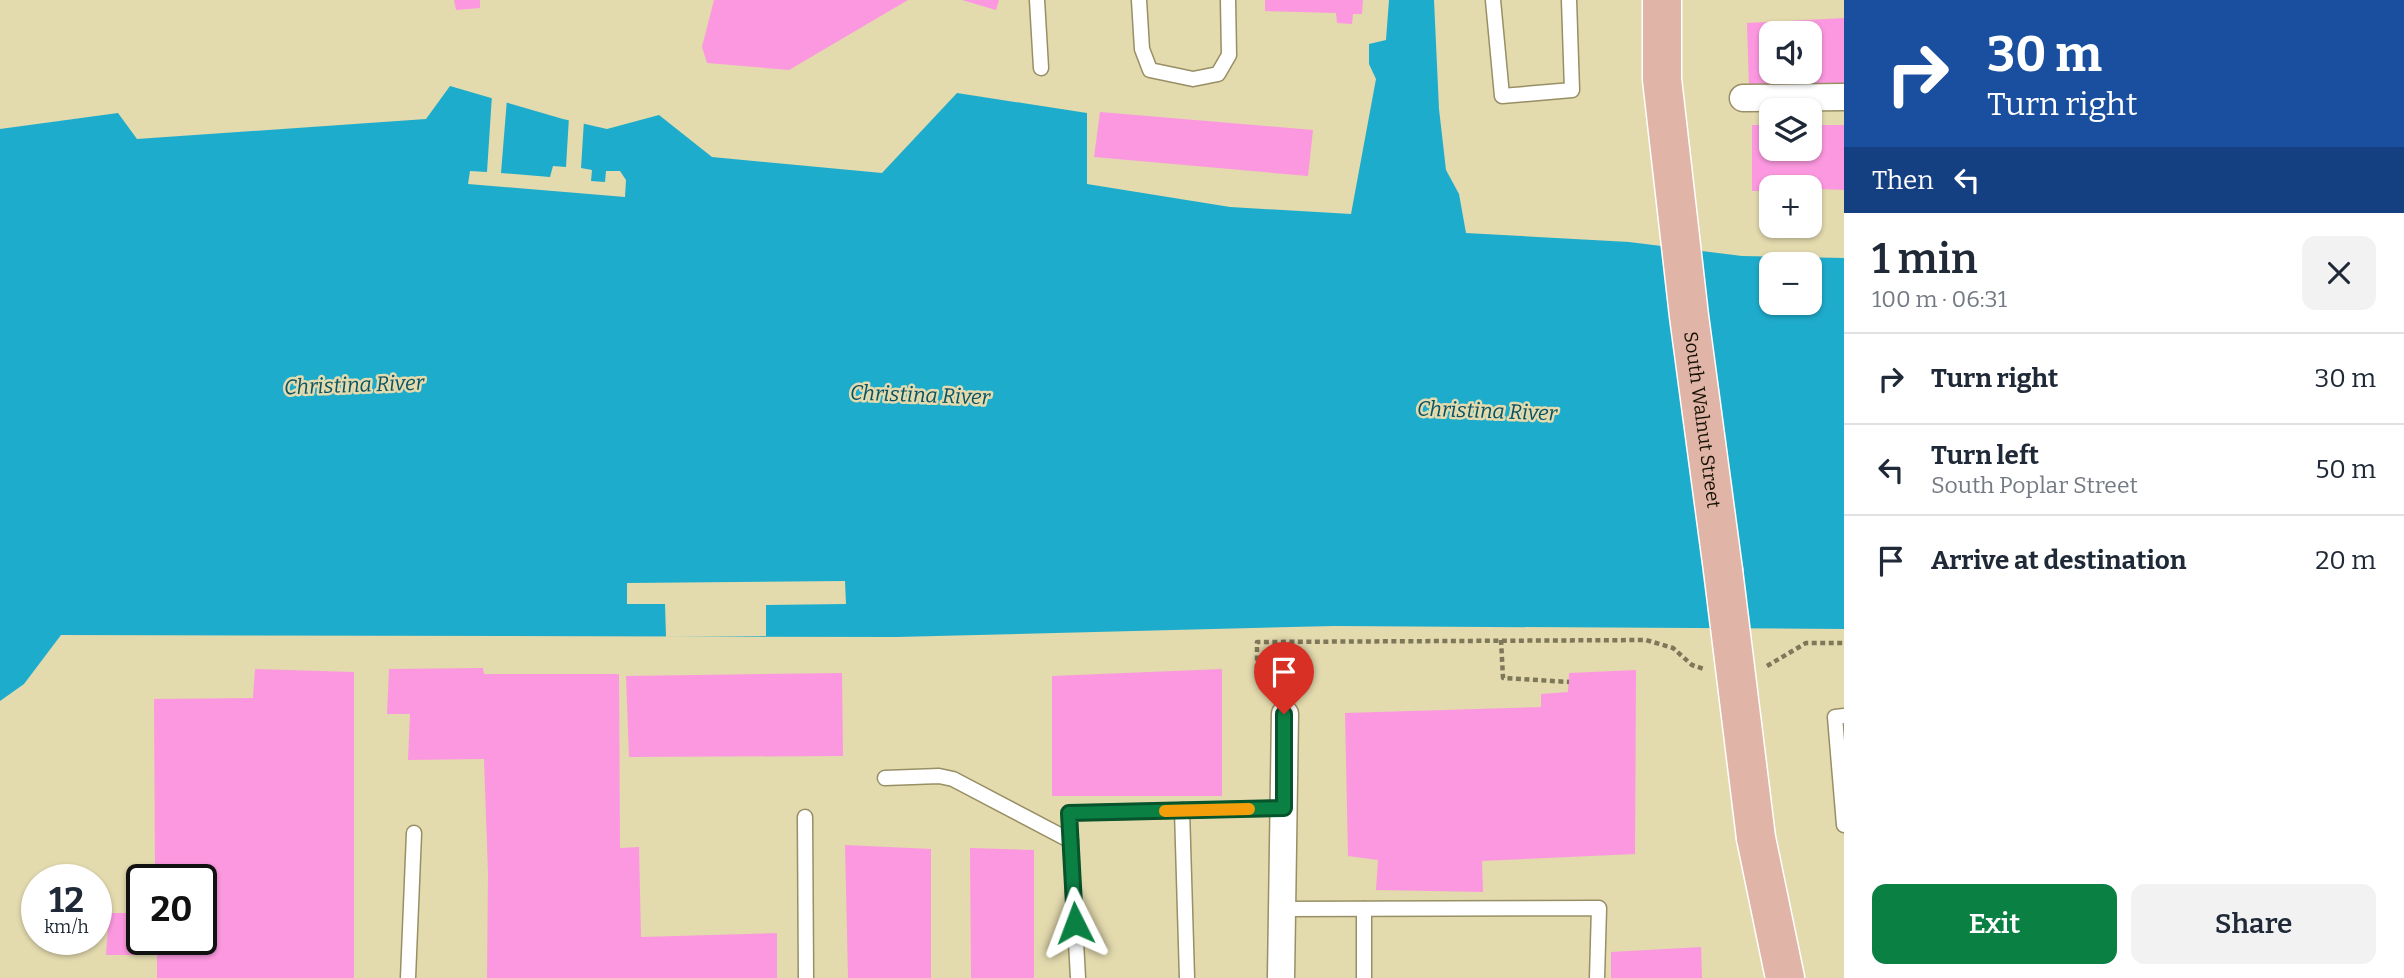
<!DOCTYPE html>
<html lang="en">
<head>
<meta charset="utf-8">
<style>
  :root { --surface:#fff; --page:#f2f2f3; --text:#1f2937; --muted:#747a83; --line:#e0e1e3; --accent:#0b8043 }
  body { margin:0; font-family:Bitter,serif; background:var(--page); color:var(--text); height:100vh; display:flex; flex-direction:column; font-size:26px; white-space:nowrap }
  * { box-sizing:border-box; margin:0 }
  p { font-size:23px; color:var(--muted) }
  .icon { flex:none; width:38px; height:38px; fill:none; stroke:currentColor; stroke-width:2; stroke-linecap:round; stroke-linejoin:round }
  .map { position:relative; flex:1; overflow:hidden }
  .panel { display:flex; flex-direction:column; background:var(--surface); width:560px }
  .panel>* { flex:none }
  .guide { background:#1a4fa0; color:#fff; overflow:hidden }
  .fabs { position:absolute; left:1759px; top:21px; display:grid; gap:14px }
  .fabs a { display:grid; place-items:center; width:63px; height:63px; border-radius:14px; background:var(--surface); box-shadow:0 2px 5px #0004; font-size:35px }
  .speed { position:absolute; left:21px; top:864px; display:flex; gap:14px; font-size:35px; font-weight:700; text-align:center }
  .speed>* { display:grid; place-content:center; width:91px; height:91px; border-radius:50%; background:var(--surface); box-shadow:0 2px 5px #0004; line-height:1 }
  .speed small { font-size:18px; font-weight:400 }
  .speed .limit { border:4px solid #111; border-radius:10px; background:#fff; color:#111 }
  .pin { position:absolute; display:grid; place-items:center; width:60px; height:60px; color:#fff; margin:-72px -30px; border-radius:50% 50% 50% 0; rotate:-45deg; box-shadow:0 0 7px #0007 }
  .pin .icon { rotate:45deg }
  .me { position:absolute; width:77px; margin:-38px; rotate:357deg; stroke-linejoin:round; filter:drop-shadow(0 0 5px #0008) }
  .turn { display:flex; align-items:center; gap:24px; height:147px; padding:0 28px; font-size:32px }
  .turn .icon { width:91px; height:91px; stroke-width:2.5 }
  .turn b { display:block; font-size:49px; line-height:60px }
  .then { display:flex; align-items:center; height:66px; padding:0 28px; background:#0003; gap:14px; font-size:26px }
  .round { display:grid; place-items:center; flex:none; width:74px; height:74px; border-radius:14px; background:var(--page) }
  .summary { display:flex; align-items:center; justify-content:space-between; height:119px; padding:0 28px }
  h1 { font-size:42px; font-weight:600; line-height:52px }
  .button { display:flex; gap:14px; margin-top:auto; padding:14px 28px }
  .button a { flex:1; height:80px; border-radius:14px; background:var(--accent); color:#fff; font-size:28px; font-weight:600; line-height:80px; text-align:center }
  .button a+a { background:var(--page); color:var(--text) }
  ul { padding:0; list-style:none }
  li { display:flex; align-items:center; gap:21px; height:91px; padding:0 28px; border-top:2px solid var(--line) }
  li div { flex:1 }
  li b { display:block; font-size:26px }
  li em { font-style:normal }
  main { display:flex; flex:1; min-height:0 }
  .map>svg:first-child { display:block }
  .water { fill:#1eaccc; fill-rule:evenodd }
  .pier { fill:#e3daae }
  .building { fill:#fc98e0; fill-rule:evenodd }
  .lines { fill:none; stroke-linecap:round; stroke-linejoin:round }
  .service-casing { stroke:#988f65; stroke-width:17 }
  .minor-casing { stroke:#988f65; stroke-width:29 }
  .primary-casing { stroke:#fff; stroke-width:41 }
  .path { stroke:#7e775a; stroke-width:4.5; stroke-dasharray:5 3.5; stroke-linecap:butt }
  .service { stroke:#fff; stroke-width:14 }
  .minor { stroke:#fff; stroke-width:26 }
  .primary { stroke:#e0b4a6; stroke-width:38 }
  .primary-bridge-casing { stroke:#fff; stroke-width:41; stroke-linecap:butt }
  .primary-bridge { stroke:#e0b4a6; stroke-width:38 }
  .route-casing { stroke:#07532c; stroke-width:18 }
  .route { stroke:#0b8043; stroke-width:12 }
  .slow { stroke:#f59e0b; stroke-width:12 }
  .labels { text-anchor:middle; stroke-width:5; stroke-linejoin:round; paint-order:stroke }
  .street-label { font-size:19px; fill:#161203; stroke:#e3daae }
  .water-label { font-size:21px; font-style:italic; fill:#075364; stroke:#e3daae }
</style>
</head>
<body>
<main>
<div class="map">
<svg width="1844" height="978" viewBox="0 0 1844 978">
  <rect width="100%" height="100%" fill="#e3daae"/>
  <path class="water" d="M1389,0H1434L1439,109L1446,170L1459,194L1466,233L1629,242L1742,256L1844,258V629L1334,626L896,637L61,635L24,684L0,701V129L118,113L137,139L426,119L450,86L563,119L607,129L659,115L712,157L882,173L957,93L1087,113V184L1230,207L1351,214L1376,79L1369,64V44L1386,40ZM1771,264H1810V303H1771Z"/>
  <g class="pier">
    <path d="M492,95L507,99L501,173L550,177L553,166L566,167L569,117L584,120L581,168L592,170L591,181L605,182L606,171H620L626,180L625,197L468,184L470,171L487,172Z"/>
    <path d="M845,581L846,604L766,605V636L666,637L665,604H627V583Z"/>
  </g>
  <g class="building">
    <path d="M454,0H480V8L456,10Z"/>
    <path d="M714,0H908L789,70L707,63L702,47Z"/>
    <path d="M962,0H999L996,10Z"/>
    <path d="M1265,0H1363L1362,14H1353L1352,24L1337,23L1336,13L1265,11Z"/>
    <path d="M1844,18V86L1749,87L1747,23ZM1771,33H1810V72H1771Z"/>
    <path d="M1100,112L1313,130L1308,176L1094,157Z"/>
    <path d="M1752,125H1771V149H1810V125H1844V190L1771,187V191H1752Z"/>
    <path d="M483,668L484,674H619L620,848L639,847L641,937L777,933V978H487L488,873L484,759L408,760L410,714H387L389,669Z"/>
    <path d="M255,669L354,672V978H157V955H106L109,913H130L129,871L155,872L154,699L253,698ZM142,880H201V940H142Z"/>
    <path d="M1222,669V796H1052V676Z"/>
    <path d="M1636,670L1635,854L1482,861L1483,892L1376,890L1378,860L1348,856L1345,713L1541,707V694L1568,692L1569,673Z"/>
    <path d="M842,673L843,756L629,757L626,676Z"/>
    <path d="M845,845L931,849V978H848Z"/>
    <path d="M970,848L1034,850V978H971Z"/>
    <path d="M1701,947L1702,978H1611V952Z"/>
  </g>
  <g class="lines">
    <g class="service-casing">
      <g id="service">
        <path d="M1037,0L1041,68"/>
        <path d="M1139,0L1142,49L1150,70L1193,79L1218,74L1229,55L1228,0"/>
        <path d="M1493,0L1502,96L1572,90L1569,0"/>
        <path d="M1844,716L1835,717L1844,825"/>
        <path d="M885,778L939,776L953,779L1071,841"/>
        <path d="M1182,810L1187,978"/>
        <path d="M805,817L806,978"/>
        <path d="M1283,909L1599,908L1597,978"/>
        <path d="M408,978L414,833"/>
        <path d="M1078,978L1069,813L1284,808"/>
        <path d="M1364,978V909"/>
      </g>
    </g>
    <g class="minor-casing">
      <g id="minor">
        <path d="M1743,98L1844,97"/>
        <path d="M1281,978L1285,714"/>
      </g>
    </g>
    <g class="primary-casing">
      <g id="primary">
        <path id="s1" d="M1662,0V79L1689,316L1723,570"/>
        <path d="M1756,838L1785,978"/>
      </g>
    </g>
    <g class="path">
      <path d="M1501,640L1503,678L1569,682"/>
      <path d="M1290,642L1292,673L1257,671V642L1646,640L1673,648L1692,665L1704,669"/>
      <path d="M1767,666L1806,643H1844"/>
      <path d="M1281,672L1282,689"/>
    </g>
    <use href="#service" class="service"/>
    <use href="#minor" class="minor"/>
    <use href="#primary" class="primary"/>
    <g class="primary-bridge-casing">
      <path id="primary-bridge" d="M1723,570L1756,838"/>
    </g>
    <use href="#primary-bridge" class="primary-bridge"/>
  </g>
  <g class="lines">
    <g class="route-casing">
      <path id="route" d="M1075,923L1069,813L1284,808V714"/>
    </g>
    <use href="#route" class="route"/>
    <path class="slow" d="M1165,811L1249,809"/>
  </g>
  <g class="labels">
    <g class="street-label">
      <text dy="7" stroke="none"><textPath href="#s1" startOffset="422">South Walnut Street</textPath></text>
    </g>
    <g class="water-label">
      <text transform="translate(354 385) rotate(-2)" y="7">Christina River</text>
      <text transform="translate(920 395) rotate(2)" y="7">Christina River</text>
      <text transform="translate(1487 411) rotate(2)" y="7">Christina River</text>
    </g>
  </g>
</svg>
<div class="fabs">
<a><svg class="icon" aria-label="sound" viewBox="0 0 24 24"><path d="M4 9h4l5-4v14l-5-4H4zM17 9q2 3 0 6"/></svg></a>
<a><svg class="icon" aria-label="layers" viewBox="0 0 24 24"><path d="M12 4l9 5-9 5-9-5zM3 14l9 5 9-5"/></svg></a>
<a>+</a>
<a>−</a>
</div>
<div class="speed"><div>12<small>km/h</small></div><div class="limit">20</div></div>
<div class="pin" style="left:1284px;top:714px;background:#d93025"><svg class="icon" aria-label="arrive" viewBox="0 0 24 24"><path d="M6 21V4h12l-3 4 3 4H6"/></svg></div>
<svg class="me" style="left:1075px;top:923px" viewBox="-20 -20 40 40"><path d="M0-17L14 15 0 8-14 15z" fill="#0b8043" stroke="#fff" stroke-width="4"/></svg>
</div>
<section class="panel">
<div class="guide">
<div class="turn"><svg class="icon" aria-label="right" viewBox="0 0 24 24"><path d="M7 20v-9h11M14 6l5 5-5 5"/></svg><div><b>30 m</b>Turn right</div></div>
<div class="then">Then<svg class="icon" aria-label="left" viewBox="0 0 24 24"><path d="M17 20v-9H6M10 6l-5 5 5 5"/></svg></div>
</div>
<div class="summary"><div><h1>1 min</h1><p>100 m · 06:31</p></div><a class="round"><svg class="icon" aria-label="close" viewBox="0 0 24 24"><path d="M6 6l12 12M18 6L6 18"/></svg></a></div>
<ul>
<li><svg class="icon" aria-label="right" viewBox="0 0 24 24"><path d="M7 20v-9h11M14 6l5 5-5 5"/></svg><div><b>Turn right</b></div><em>30 m</em></li>
<li><svg class="icon" aria-label="left" viewBox="0 0 24 24"><path d="M17 20v-9H6M10 6l-5 5 5 5"/></svg><div><b>Turn left</b><p>South Poplar Street</p></div><em>50 m</em></li>
<li><svg class="icon" aria-label="arrive" viewBox="0 0 24 24"><path d="M6 21V4h12l-3 4 3 4H6"/></svg><div><b>Arrive at destination</b></div><em>20 m</em></li>
</ul>
<div class="button"><a>Exit</a><a>Share</a></div>
</section>
</main>
</body>
</html>
